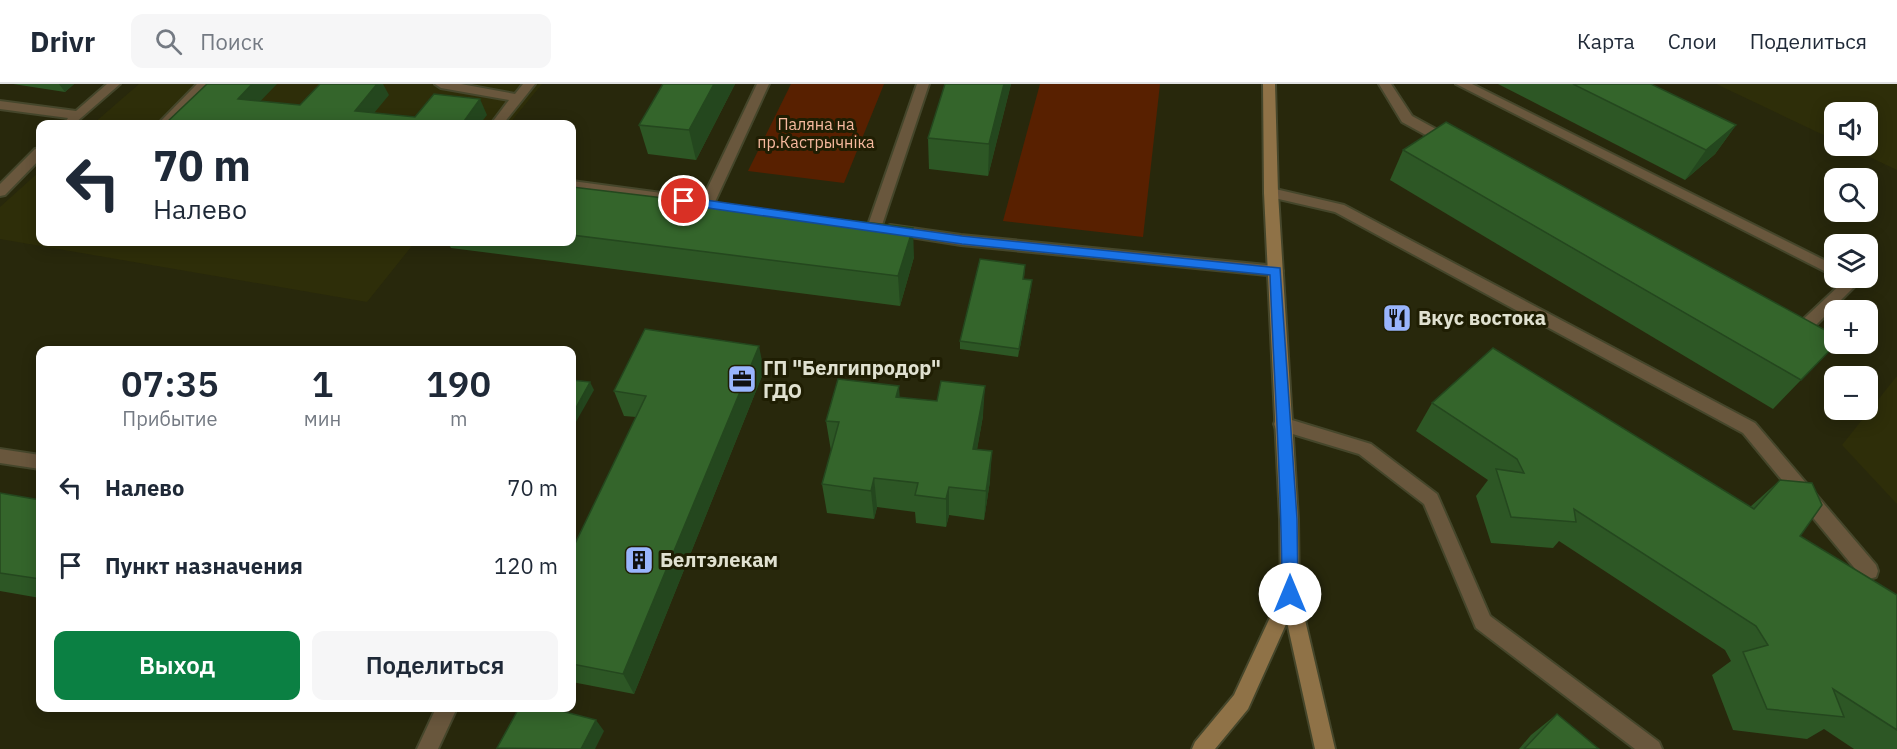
<!DOCTYPE html>
<html lang="ru">
<head>
<meta charset="utf-8">
<style>
  :root { --surface:#fff; --page:#f6f6f7; --text:#1f2937; --muted:#747a83; --line:#e0e1e3; --accent:#0b8043 }
  body { margin:0; font-family:"IBM Plex Sans",sans-serif; background:var(--page); color:var(--text); height:100vh; display:flex; flex-direction:column; font-size:22px; white-space:nowrap }
  * { box-sizing:border-box; margin:0 }
  p { font-size:20px; color:var(--muted) }
  .icon { flex:none; width:33px; height:33px; fill:none; stroke:currentColor; stroke-width:2; stroke-linecap:round; stroke-linejoin:round }
  .map { position:relative; flex:1; overflow:hidden }
  .drawer { position:absolute; left:36px; top:262px; width:540px; height:366px; display:flex; flex-direction:column; background:var(--surface); border-radius:12px; box-shadow:0 3px 15px #0003 }
  .drawer>* { flex:none }
  .banner { position:absolute; left:36px; top:36px; width:540px; height:126px; border-radius:12px; box-shadow:0 3px 15px #0003; background:#fff; color:var(--text); overflow:hidden }
  .controls { position:absolute; left:1824px; top:18px; display:grid; gap:12px }
  .controls a { display:grid; place-items:center; width:54px; height:54px; border-radius:12px; background:var(--surface); box-shadow:0 3px 15px #0003; font-size:30px }
  .pin { position:absolute; display:grid; place-items:center; width:51px; height:51px; color:#fff; margin:-26px; border:3px solid #fff; border-radius:50%; box-shadow:0 2px 6px #0007 }
  .me { position:absolute; width:66px; margin:-33px; rotate:0deg; stroke-linejoin:round; filter:drop-shadow(0 0 4px #0008) }
  .turn { display:flex; align-items:center; gap:21px; height:126px; padding:0 18px; font-size:27px }
  .turn .icon { width:78px; height:78px; stroke-width:2.5 }
  .turn b { display:block; font-size:42px; line-height:51px }
  .eta { display:flex; justify-content:space-evenly; align-items:center; height:102px; text-align:center }
  .eta b { font-size:36px; font-weight:600; line-height:42px }
  .cta { display:flex; gap:12px; margin-top:auto; padding:12px 18px }
  .cta a { flex:1; height:69px; border-radius:12px; background:var(--accent); color:#fff; font-size:24px; font-weight:600; line-height:69px; text-align:center }
  .cta a+a { background:var(--page); color:var(--text) }
  ul { padding:0; list-style:none }
  li { display:flex; align-items:center; gap:18px; height:78px; padding:0 18px }
  li div { flex:1 }
  li b { display:block; font-size:22px }
  li em { font-style:normal }
  header { display:flex; align-items:center; gap:36px; box-sizing:border-box; height:84px; padding:0 30px; background:var(--surface); border-bottom:2px solid var(--line) }
  header strong { font-size:28px }
  nav { display:flex; gap:33px; margin-inline-start:auto; font-size:21px }
  .search { width:420px; height:54px; background:var(--page); display:flex; align-items:center; gap:15px; box-sizing:border-box; padding:0 21px; border-radius:12px; color:var(--muted); font-size:22px }
  .map>svg:first-child { display:block }
  .built { fill:#2e2e09 }
  .green { fill:#582000 }
  .lines { fill:none; stroke-linecap:round; stroke-linejoin:round }
  .service-casing { stroke:#45462b; stroke-width:4 }
  .secondary-casing { stroke:#45462b; stroke-width:4 }
  .service { fill:#69573d; fill-rule:evenodd }
  .secondary { fill:#8f7247; fill-rule:evenodd }
  .wall { fill:#2d5725 }
  .shaded-wall { fill:#24471e }
  .building { fill:#34652b; stroke:#24471e; stroke-width:1.5 }
  .route { fill:#1a73e8; stroke:#114b97; stroke-width:1.5 }
  .labels { text-anchor:middle; stroke-width:6; stroke-linejoin:round; paint-order:stroke }
  .far-park-label { font-size:16px; fill:#f6b99e; stroke:#1f1e03 }
  .poi-label { font-size:20px; font-weight:bold; fill:#e0e1d0; stroke:#1f1e03; text-anchor:start }
</style>
</head>
<body>
<header>
<strong>Drivr</strong>
<div class="search"><svg class="icon" aria-label="search" viewBox="0 0 24 24"><circle cx="10" cy="10" r="6"/><path d="M15 15l6 6"/></svg>Поиск</div>
<nav><a>Карта</a><a>Слои</a><a>Поделиться</a></nav>
</header>
<div class="map">
<svg width="1897" height="665" viewBox="0 0 1897 665">
  <rect width="100%" height="100%" fill="#28280c"/>
  <g class="built">
    <path d="M139,0H542L509,40H93Z"/>
    <path d="M1716,0H1897V86L1846,62H1868V28H1834V56Z"/>
    <path d="M40,87V158H415L367,218L0,155V123Z"/>
    <path d="M1897,292V420L1842,361Z"/>
  </g>
  <g class="green">
    <path d="M791,0H884L844,99L748,87Z"/>
    <path d="M1040,0H1160L1143,153L1003,137Z"/>
  </g>
  <g class="lines">
    <g class="service-casing">
      <g id="service">
        <path d="M107,0H120L74,40H67L66,37L68,34L0,25V17L76,27Z"/>
        <path d="M197,0H210L171,40H158Z"/>
        <path d="M435,0H461L515,10L523,0H535L503,40H491L509,16L441,4Z"/>
        <path d="M757,0H769L714,120L707,125L702,123L700,120Z"/>
        <path d="M917,0H929L881,144L874,149L869,147L867,144Z"/>
        <path d="M1379,0H1391L1412,32L1454,55L1456,58L1454,61H1444L1402,38Z"/>
        <path d="M1456,0H1472L1834,181V192Z"/>
        <path d="M40,64V75L5,111L0,112V100L35,65Z"/>
        <path d="M572,97L684,112L691,117L684,122L572,105Z"/>
        <path d="M1271,104L1344,121L1755,339L1876,481L1878,487L1876,493L1869,495L1862,493L1743,349L1335,128L1266,112L1264,109Z"/>
        <path d="M890,141L961,151L1276,182L1283,187L1276,192L961,161L885,149L883,146L885,143Z"/>
        <path d="M1840,194H1858L1860,197L1802,255L1797,257L1789,254L1786,250L1789,246L1794,244L1843,198Z"/>
        <path d="M1282,333L1371,360L1437,410L1490,532L1659,658L1662,665H1635L1476,544L1424,420L1359,370L1276,345L1274,340L1276,335Z"/>
        <path d="M0,365L40,371V385L0,379Z"/>
        <path d="M436,624H457L438,665H417Z"/>
      </g>
    </g>
    <g class="secondary-casing">
      <path id="secondary" d="M1263,0H1275L1278,109L1298,435L1299,510L1335,665H1315L1287,538L1248,625L1215,665H1192L1195,658L1234,611L1281,510L1280,435L1264,109Z"/>
    </g>
    <use href="#service" class="service"/>
    <use href="#secondary" class="secondary"/>
  </g>
  <g class="wall">
    <path d="M13,0H74L65,8Z"/>
    <path d="M663,0H735L696,76L648,70L639,41Z"/>
    <path d="M945,0H1011L988,92L929,85L928,54Z"/>
    <path d="M1498,0H1651L1736,41L1715,70L1685,96Z"/>
    <path d="M1403,66L1801,296L1773,325L1390,96Z"/>
    <path d="M572,103L914,173L900,222L451,164L447,158H572Z"/>
    <path d="M1025,181L1024,195L1031,205L1018,273L960,265V257Z"/>
    <path d="M764,287L634,610L572,598V466L636,333L624,332L614,307Z"/>
    <path d="M899,313L983,332L977,365L990,397L984,436L949,431L946,443L916,439L915,428L877,423L874,435L827,429L822,400L831,367L826,337Z"/>
    <path d="M1432,319L1750,423L1780,396L1800,452L1897,511V665H1854L1824,645L1807,655L1733,646L1712,591L1731,577L1725,566L1559,457L1553,464L1491,459L1476,412L1488,396L1416,347Z"/>
    <path d="M0,409L40,416V514L0,507Z"/>
    <path d="M1557,630L1599,665H1519L1531,651Z"/>
  </g>
  <g class="shaded-wall">
    <path d="M59,0H74L65,8Z"/>
    <path d="M252,0H277L248,30L238,15Z"/>
    <path d="M377,0H383L389,11L365,40L355,27Z"/>
    <path d="M714,0H735L696,76L689,46Z"/>
    <path d="M1004,0H1011L988,92L989,60Z"/>
    <path d="M480,15L487,31L480,40H462Z"/>
    <path d="M1736,41L1715,70L1685,96L1706,66Z"/>
    <path d="M913,144L914,173L900,222L898,192Z"/>
    <path d="M1032,196L1031,205L1018,273L1019,265Z"/>
    <path d="M759,262L764,287L634,610L623,590Z"/>
    <path d="M590,298L594,306L572,345V331Z"/>
    <path d="M899,302L901,332L896,313Z"/>
    <path d="M985,302L983,332L972,394L973,365Z"/>
    <path d="M992,367L990,397L984,436L986,407Z"/>
    <path d="M874,394L877,423L874,435L871,407Z"/>
    <path d="M949,403V431L946,443V415Z"/>
    <path d="M596,636L604,647L595,665H581Z"/>
  </g>
  <g class="building">
    <path d="M207,0H252L238,15L300,21L320,0H377L355,27L415,33L434,10L480,15L462,40H165Z"/>
    <path d="M663,0H714L689,46L639,41Z"/>
    <path d="M945,0H1004L989,60L928,54Z"/>
    <path d="M1573,0H1651L1736,41L1706,66Z"/>
    <path d="M1446,38L1834,251V260H1836L1801,296L1403,66Z"/>
    <path d="M572,103L913,144L898,192L572,151Z"/>
    <path d="M980,175L1025,181L1023,195L1032,196L1019,265L960,257Z"/>
    <path d="M645,245L759,262L623,590L572,580V466L646,312L614,307Z"/>
    <path d="M1493,264L1754,425L1780,396L1812,399L1822,421L1800,452L1897,511V646L1833,605L1844,633L1767,625L1743,568L1768,561L1756,542L1574,425L1576,438L1511,433L1496,385L1524,389L1517,375L1432,319Z"/>
    <path d="M838,295L899,302L896,313L937,317L941,297L985,302L973,365L992,367L986,407L949,403L946,415L915,411L918,399L874,394L871,407L822,400L839,338L826,337Z"/>
    <path d="M572,296L590,298L572,331Z"/>
    <path d="M0,409L40,416V495L0,489Z"/>
    <path d="M519,624H550L596,636L581,665L497,664Z"/>
    <path d="M1557,630L1599,665H1524Z"/>
  </g>
  <path class="route" d="M684,113L962,152L1280,184L1297,435L1298,510L1295,515L1290,517L1285,515L1282,510C1282,404 1274,297 1270,191L962,160L680,120V114Z"/>
  <defs>
    <g id="restaurant-square" transform="scale(1.5)"><rect x="-9" y="-9" width="18" height="18" rx="4" fill="#99b5fd" stroke="#1f1e03"/><path d="M-5-6h1v4h1v-4h1v4h1v-4h1v5L-1.5 .5V6h-2V.5L-5-1ZM5-6V6H3V1.5H1.5Q1.5-4 5-6Z" fill="#111"/></g>
    <g id="office-square" transform="scale(1.5)"><rect x="-9" y="-9" width="18" height="18" rx="4" fill="#99b5fd" stroke="#1f1e03"/><path d="M-6-3h4V-5.5h4V-3h4V5H-6ZM-1-4.5V-3h2v-1.5ZM-6 0V1H6V0Z" fill="#111"/></g>
    <g id="building-square" transform="scale(1.5)"><rect x="-9" y="-9" width="18" height="18" rx="4" fill="#99b5fd" stroke="#1f1e03"/><path d="M-4-6H4V6H1V3H-1V6H-4ZM-2.5-4.3h1.7v1.8h-1.7ZM.8-4.3h1.7v1.8H.8ZM-2.5-1h1.7V.8h-1.7ZM.8-1h1.7V.8H.8Z" fill="#111"/></g>
  </defs>
  <g fill-rule="evenodd">
    <use href="#restaurant-square" x="1397" y="234"/>
    <use href="#office-square" x="742" y="295"/>
    <use href="#building-square" x="639" y="476"/>
  </g>
  <g class="labels">
    <g class="far-park-label">
      <text x="816" y="46">Паляна на<tspan x="816" dy="18">пр.Кастрычніка</tspan></text>
    </g>
    <g class="poi-label">
      <text x="1418" y="241">Вкус востока</text>
      <text x="763" y="291">ГП "Белгипродор"<tspan x="763" dy="23">ГДО</tspan></text>
      <text x="660" y="483">Белтэлекам</text>
    </g>
  </g>
</svg>
<div class="controls">
<a><svg class="icon" aria-label="sound" viewBox="0 0 24 24"><path d="M4 9h4l5-4v14l-5-4H4zM17 9q2 3 0 6"/></svg></a>
<a><svg class="icon" aria-label="search" viewBox="0 0 24 24"><circle cx="10" cy="10" r="6"/><path d="M15 15l6 6"/></svg></a>
<a><svg class="icon" aria-label="layers" viewBox="0 0 24 24"><path d="M12 4l9 5-9 5-9-5zM3 14l9 5 9-5"/></svg></a>
<a>+</a>
<a>−</a>
</div>
<div class="pin" style="left:684px;top:117px;background:#d93025"><svg class="icon" aria-label="arrive" viewBox="0 0 24 24"><path d="M6 21V4h12l-3 4 3 4H6"/></svg></div>
<svg class="me" style="left:1290px;top:510px" viewBox="-20 -20 40 40"><circle r="19" fill="#fff"/><path d="M0-13L10 11 0 6-10 11z" fill="#1a73e8"/></svg>
<div class="banner">
<div class="turn"><svg class="icon" aria-label="left" viewBox="0 0 24 24"><path d="M17 20v-9H6M10 6l-5 5 5 5"/></svg><div><b>70 m</b>Налево</div></div>
</div>
<section class="drawer">
<div class="eta">
<div><b>07:35</b><p>Прибытие</p></div>
<div><b>1</b><p>мин</p></div>
<div><b>190</b><p>m</p></div>
</div>
<ul>
<li><svg class="icon" aria-label="left" viewBox="0 0 24 24"><path d="M17 20v-9H6M10 6l-5 5 5 5"/></svg><div><b>Налево</b></div><em>70 m</em></li>
<li><svg class="icon" aria-label="arrive" viewBox="0 0 24 24"><path d="M6 21V4h12l-3 4 3 4H6"/></svg><div><b>Пункт назначения</b></div><em>120 m</em></li>
</ul>
<div class="cta"><a>Выход</a><a>Поделиться</a></div>
</section>
</div>
</body>
</html>
